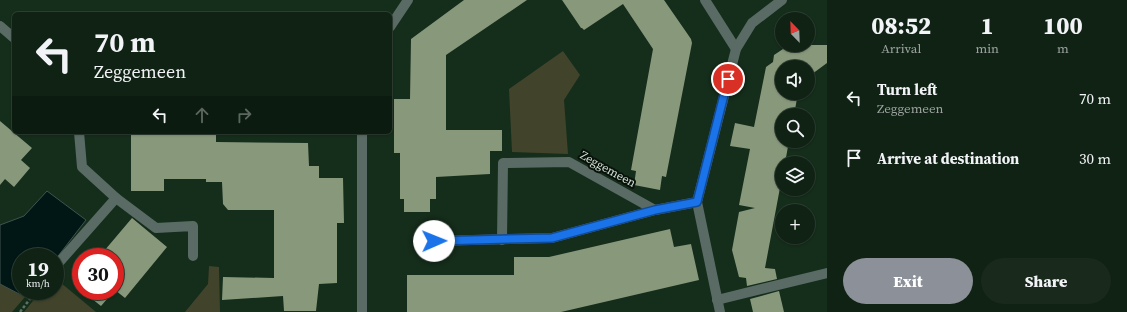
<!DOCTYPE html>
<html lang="en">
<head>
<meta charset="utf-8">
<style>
  :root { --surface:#102214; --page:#192a1d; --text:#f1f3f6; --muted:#9ca4a0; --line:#303f34; --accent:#8c9099 }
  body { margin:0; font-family:"Source Serif 4",serif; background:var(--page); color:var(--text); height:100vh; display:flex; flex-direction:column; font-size:15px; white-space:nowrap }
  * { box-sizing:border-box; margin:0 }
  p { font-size:13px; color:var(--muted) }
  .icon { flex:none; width:22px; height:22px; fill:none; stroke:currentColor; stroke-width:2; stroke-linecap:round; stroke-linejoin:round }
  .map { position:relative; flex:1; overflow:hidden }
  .drawer { display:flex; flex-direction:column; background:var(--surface); width:300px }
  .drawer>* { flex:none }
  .hud { position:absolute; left:12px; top:12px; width:380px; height:122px; border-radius:6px; box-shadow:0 1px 3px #0004,0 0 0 1px var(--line); background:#102214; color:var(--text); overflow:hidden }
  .needle { width:26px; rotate:337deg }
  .tools { position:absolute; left:775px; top:12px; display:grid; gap:8px }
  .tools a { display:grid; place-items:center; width:40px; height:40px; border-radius:50%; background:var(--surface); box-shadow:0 1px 3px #0004,0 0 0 1px var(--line); font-size:20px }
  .speed { position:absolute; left:12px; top:248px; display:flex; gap:8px; font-size:20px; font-weight:700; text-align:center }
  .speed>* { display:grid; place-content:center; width:52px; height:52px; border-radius:50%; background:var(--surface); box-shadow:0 1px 3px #0004,0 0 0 1px var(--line); line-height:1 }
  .speed small { font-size:10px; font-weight:400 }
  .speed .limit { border:6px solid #d22; background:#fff; color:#111 }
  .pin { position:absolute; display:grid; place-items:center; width:34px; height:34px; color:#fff; margin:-17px; border:2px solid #fff; border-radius:50%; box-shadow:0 1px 4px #0007 }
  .me { position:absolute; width:44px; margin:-22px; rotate:89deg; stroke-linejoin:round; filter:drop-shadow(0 0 3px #0008) }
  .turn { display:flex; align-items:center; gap:14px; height:84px; padding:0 16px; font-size:18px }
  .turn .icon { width:52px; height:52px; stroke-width:2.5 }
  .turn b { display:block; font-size:28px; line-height:34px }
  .lanes { display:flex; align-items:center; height:38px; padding:0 16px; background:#0003; justify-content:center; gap:20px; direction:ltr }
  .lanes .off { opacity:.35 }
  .eta { display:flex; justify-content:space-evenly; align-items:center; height:68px; text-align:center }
  .eta b { font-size:24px; font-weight:800; line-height:28px }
  .button { display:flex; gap:8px; margin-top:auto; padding:8px 16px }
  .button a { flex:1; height:46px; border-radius:24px; background:var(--accent); color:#fff; font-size:16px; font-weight:800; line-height:46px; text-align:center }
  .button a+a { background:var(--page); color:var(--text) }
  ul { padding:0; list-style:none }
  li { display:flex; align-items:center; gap:12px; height:60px; padding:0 16px }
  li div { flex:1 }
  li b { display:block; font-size:15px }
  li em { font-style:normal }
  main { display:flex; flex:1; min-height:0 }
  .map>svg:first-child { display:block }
  .green { fill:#41442a }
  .water { fill:#001715; stroke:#40544f }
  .building { fill:#88987b }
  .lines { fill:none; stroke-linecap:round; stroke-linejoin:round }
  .path { stroke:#5e7363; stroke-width:2.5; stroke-dasharray:3 2; stroke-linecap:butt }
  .street { stroke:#596b64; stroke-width:10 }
  .route-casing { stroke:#114b97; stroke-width:10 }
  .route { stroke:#1a73e8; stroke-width:7 }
  .labels { text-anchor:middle; stroke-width:4; stroke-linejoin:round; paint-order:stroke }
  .street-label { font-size:12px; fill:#d4e3d7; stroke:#08120a }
</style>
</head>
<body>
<main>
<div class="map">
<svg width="827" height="312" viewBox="0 0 827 312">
  <rect width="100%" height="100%" fill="#152d1b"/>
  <g class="green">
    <path d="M563,51L580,75L564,100L568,154L512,152L509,89Z"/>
    <path d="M209,266L219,267L220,312H185L208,284Z"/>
    <path d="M55,278L96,312H24L41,291H55Z"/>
    <path d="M0,284L25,297L12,312H0Z"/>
  </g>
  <path class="water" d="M47,191L86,220L55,260V257H21V291H30L25,297L0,284V225L24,216Z"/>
  <g class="building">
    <path d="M464,0H527L446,55V130H502V151H490V174L436,177V199H430V212H404V199H400V153H394V99H410L411,39Z"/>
    <path d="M562,0H664L691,39L692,43L666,177L662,176L660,190L634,185L636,171L631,170L653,49L623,4L584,30L582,28H581Z"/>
    <path d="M789,45H827V63L808,77V67H782V93H798L794,115H782V141H789L785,163H782V177L765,268L775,269L777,279L747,286L746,278L739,277L732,250L739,212L755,208L739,205L750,149L730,146L735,123L754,127L766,67L773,62L774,55Z"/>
    <path d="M0,121L32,148L21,160L30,168L14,187L5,179L0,185Z"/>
    <path d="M131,132H216V142L308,143L309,166H319V178H343L344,223H337V283L319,284L316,311H284L283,296L222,300L223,277L274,278V210H228L223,204L222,182H206V179H164V191H131Z"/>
    <path d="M132,218L167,247L125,298L115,290V257H99Z"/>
    <path d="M670,229L674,247L691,244L699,280L561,312H407V275H514V257H549Z"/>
    <path d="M81,279V290L76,285Z"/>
    <path d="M82,291H114L101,306Z"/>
    <path d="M779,291L784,312H753L750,299Z"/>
  </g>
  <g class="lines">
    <path class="path" d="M20,312L36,291"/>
    <g class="street">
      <path d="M705,0L736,49"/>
      <path d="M0,26L14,38"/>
      <path d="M390,27L408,0"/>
      <path d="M79,132L82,167L116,198L156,228L193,226V256"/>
      <path d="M362,132V312"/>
      <path d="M502,240L503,163L569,162L655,210"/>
      <path d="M434,241L552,238L655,210L697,202"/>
      <path d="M55,267L116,198"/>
      <path d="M717,300L827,273"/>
      <path d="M720,312L697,202L736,49L752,23L782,0"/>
    </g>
  </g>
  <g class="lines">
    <g class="route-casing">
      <path id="route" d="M434,241L552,238L655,210L697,202L728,79"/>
    </g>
    <use href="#route" class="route"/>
  </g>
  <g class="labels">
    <g class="street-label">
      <text transform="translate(608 169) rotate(29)" y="4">Zeggemeen</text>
    </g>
  </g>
</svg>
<div class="tools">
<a><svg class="needle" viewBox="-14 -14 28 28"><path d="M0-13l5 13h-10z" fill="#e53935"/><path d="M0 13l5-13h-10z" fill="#9ca4a0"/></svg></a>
<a><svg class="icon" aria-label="sound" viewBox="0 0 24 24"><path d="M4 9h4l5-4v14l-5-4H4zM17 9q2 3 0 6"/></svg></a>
<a><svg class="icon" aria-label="search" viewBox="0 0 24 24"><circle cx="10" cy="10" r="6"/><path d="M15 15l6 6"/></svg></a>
<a><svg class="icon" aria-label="layers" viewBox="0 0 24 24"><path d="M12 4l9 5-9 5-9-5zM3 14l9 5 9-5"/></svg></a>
<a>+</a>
</div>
<div class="speed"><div>19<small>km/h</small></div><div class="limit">30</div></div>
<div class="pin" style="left:728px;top:79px;background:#d93025"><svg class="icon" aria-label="arrive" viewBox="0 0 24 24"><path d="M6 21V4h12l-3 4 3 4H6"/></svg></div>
<svg class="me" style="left:434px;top:241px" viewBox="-20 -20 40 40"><circle r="19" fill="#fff"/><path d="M0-13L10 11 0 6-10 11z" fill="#1a73e8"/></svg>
<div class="hud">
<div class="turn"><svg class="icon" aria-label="left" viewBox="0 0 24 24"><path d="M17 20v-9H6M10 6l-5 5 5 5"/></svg><div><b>70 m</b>Zeggemeen</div></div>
<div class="lanes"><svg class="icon" aria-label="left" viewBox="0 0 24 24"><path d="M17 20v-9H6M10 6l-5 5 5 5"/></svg><svg class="icon off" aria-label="ahead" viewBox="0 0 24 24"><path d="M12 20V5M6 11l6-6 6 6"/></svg><svg class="icon off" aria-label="right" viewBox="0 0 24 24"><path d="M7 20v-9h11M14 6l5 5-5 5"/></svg></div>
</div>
</div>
<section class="drawer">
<div class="eta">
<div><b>08:52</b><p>Arrival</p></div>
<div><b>1</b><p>min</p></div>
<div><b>100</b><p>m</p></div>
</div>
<ul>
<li><svg class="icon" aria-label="left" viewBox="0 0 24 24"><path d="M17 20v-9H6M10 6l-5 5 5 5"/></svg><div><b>Turn left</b><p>Zeggemeen</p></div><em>70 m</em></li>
<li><svg class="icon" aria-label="arrive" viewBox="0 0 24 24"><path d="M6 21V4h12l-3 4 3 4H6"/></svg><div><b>Arrive at destination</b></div><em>30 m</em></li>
</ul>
<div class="button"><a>Exit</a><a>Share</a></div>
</section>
</main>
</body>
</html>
